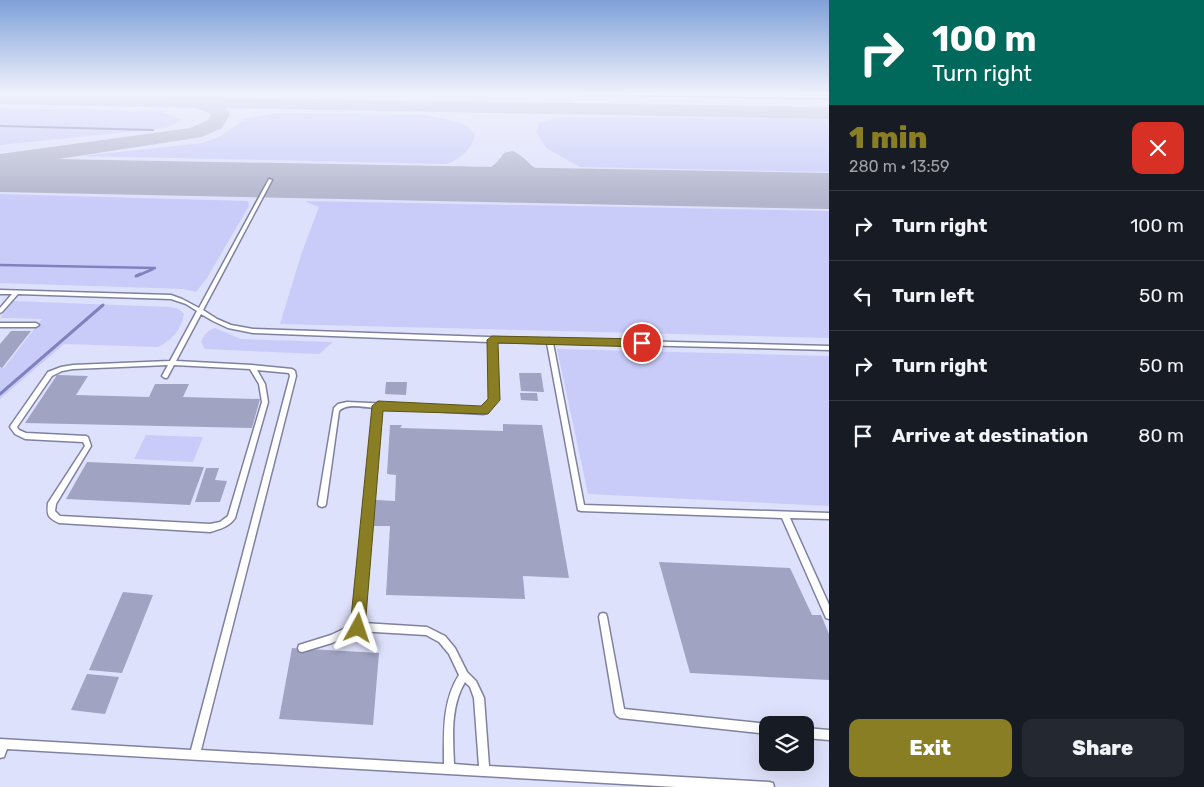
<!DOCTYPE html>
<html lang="en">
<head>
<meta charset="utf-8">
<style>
  :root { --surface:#171b24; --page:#242831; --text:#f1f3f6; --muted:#9ea1a6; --line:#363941; --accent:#8a7e25 }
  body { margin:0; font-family:Rubik,sans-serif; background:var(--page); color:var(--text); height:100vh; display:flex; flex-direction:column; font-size:19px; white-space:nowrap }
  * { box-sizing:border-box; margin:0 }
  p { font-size:16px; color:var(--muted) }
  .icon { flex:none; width:28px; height:28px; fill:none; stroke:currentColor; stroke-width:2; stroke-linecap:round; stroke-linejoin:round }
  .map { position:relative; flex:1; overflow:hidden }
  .details { display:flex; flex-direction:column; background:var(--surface); width:375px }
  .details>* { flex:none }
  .banner { background:#00695c; color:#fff; overflow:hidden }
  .buttons { position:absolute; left:759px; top:716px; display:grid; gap:10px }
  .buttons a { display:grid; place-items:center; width:55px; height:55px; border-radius:10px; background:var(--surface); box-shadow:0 5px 20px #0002; font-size:25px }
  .pin { position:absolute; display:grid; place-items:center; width:42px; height:42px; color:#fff; margin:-21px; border:2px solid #fff; border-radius:50%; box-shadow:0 1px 5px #0007 }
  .me { position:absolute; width:55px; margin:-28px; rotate:5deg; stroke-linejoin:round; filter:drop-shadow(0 0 4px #0008) }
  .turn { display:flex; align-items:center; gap:18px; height:105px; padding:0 20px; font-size:22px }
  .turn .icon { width:65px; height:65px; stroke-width:2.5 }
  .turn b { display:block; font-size:35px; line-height:42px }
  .round { display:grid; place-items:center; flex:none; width:52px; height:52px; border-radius:10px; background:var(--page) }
  .headline { display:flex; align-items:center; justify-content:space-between; height:85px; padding:0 20px }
  h1 { font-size:30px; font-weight:800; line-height:38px; color:var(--accent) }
  .primary-button { display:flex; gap:10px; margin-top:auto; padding:10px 20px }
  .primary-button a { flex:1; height:58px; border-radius:10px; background:var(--accent); color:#fff; font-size:20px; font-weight:800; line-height:58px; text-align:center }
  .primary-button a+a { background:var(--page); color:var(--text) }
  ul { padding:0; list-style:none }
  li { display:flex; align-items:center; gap:15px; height:70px; padding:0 20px; border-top:1px solid var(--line) }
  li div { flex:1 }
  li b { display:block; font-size:19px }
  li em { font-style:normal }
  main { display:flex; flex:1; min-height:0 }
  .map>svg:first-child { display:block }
  .green { fill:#c9ccf9 }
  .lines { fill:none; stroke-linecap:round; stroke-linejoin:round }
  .stream-far2 { stroke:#8082bd; stroke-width:2 }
  .stream-far1 { stroke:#8082bd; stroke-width:2.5 }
  .stream { stroke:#8082bd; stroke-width:3 }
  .taxiway { fill:#b2b5cc; fill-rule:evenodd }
  .runway { fill:#b2b5cc; fill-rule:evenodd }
  .building { fill:#a0a3c1 }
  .service-casing { stroke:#7f829f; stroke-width:3 }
  .service { fill:#fff; fill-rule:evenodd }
  .route { fill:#8a7e25; stroke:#5a5218 }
</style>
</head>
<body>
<main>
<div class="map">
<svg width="829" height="787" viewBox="0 0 829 787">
  <rect width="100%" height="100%" fill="#dee1fb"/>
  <g class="green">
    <path d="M227,93L572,95L571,99Z"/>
    <path d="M0,108L161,111L182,120L166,128L0,145Z"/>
    <path d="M278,113L426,115L458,122L468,127L475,134C473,148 460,160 446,164L82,156L203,143L221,136L244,119Z"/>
    <path d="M569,117L829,119V172L580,167L546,148L536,132L539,123L555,118Z"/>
    <path d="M0,194L248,201L249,206L207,278L196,292L183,289L0,283Z"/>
    <path d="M305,201L829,211V338L280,324L302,252L319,207Z"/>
    <path d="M13,301L170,307L179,309L184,314C182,329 171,341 158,347L64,344L0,399V368H4L42,319L0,318Z"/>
    <path d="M215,328L241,339L333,342L319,354L205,349L201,342C205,334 206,331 215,328Z"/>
    <path d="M557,349L829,356V506L588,494Z"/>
    <path d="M146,435L203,437L193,462L134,459Z"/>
  </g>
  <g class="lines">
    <path class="stream-far2" d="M0,126L153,130"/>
    <g class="stream-far1">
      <path d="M0,265L155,268"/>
      <path d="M137,276L153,269"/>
    </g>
    <g class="stream">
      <path d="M136,276L140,274"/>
      <path d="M0,394L103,305"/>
    </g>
    <g class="taxiway">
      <path d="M0,94L829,107V119L226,108L230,114L222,128L202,137L0,168V154L190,128L208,120L211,114L196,108L0,104Z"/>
      <path d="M512,151C523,154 529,166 540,171C555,177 571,177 586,181L590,186L586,191C566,196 530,187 513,173C500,188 465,194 447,189L443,184L447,179C474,172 486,179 504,153Z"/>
    </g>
    <path class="runway" d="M0,158L829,173V209L0,192Z"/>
  </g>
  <g class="building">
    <path d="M11,331H31L2,368L0,367V344Z"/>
    <path d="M519,373H541L544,392L521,391Z"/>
    <path d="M57,375L88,376L76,395L149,397L155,384H189L183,397L260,399L252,428L25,423Z"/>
    <path d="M386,382H407L406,395L385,394Z"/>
    <path d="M520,393H537L538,401L521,400Z"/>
    <path d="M503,424L542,425L569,578L523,576L525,599L386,595L390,526H373L376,500L395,501L396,475L387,474L390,425H402L400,428L503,431Z"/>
    <path d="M87,462L204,467L190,505L66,499Z"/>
    <path d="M206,468H219L215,480L227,481L220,502H195Z"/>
    <path d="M659,562L790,568L812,615H821L829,634V680L690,673Z"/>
    <path d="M123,592L153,595L122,673L89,670Z"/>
    <path d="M292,648L379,653L373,725L279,719Z"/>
    <path d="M87,674L119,677L105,714L71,710Z"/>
  </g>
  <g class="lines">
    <g class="service-casing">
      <g id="service">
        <path d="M579,93L829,96V98L581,94Z"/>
        <path d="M269,179L272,180L203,310L217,319L231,325L253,329L547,339L549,338L551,339L829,346V350L553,343L584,505L829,513V519L790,518L829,605V619L826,618L782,518L581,511L578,510L547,343L495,342L497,400L486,413L484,414L380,408L363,623L427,627L445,636L455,648L467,672L476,681L484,698L489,766L769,782L773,783L774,787H676L7,749L4,757L0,758V739L191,750L290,376L289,373L257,370L265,384L268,402L235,518C229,527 220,529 210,532L59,523C47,517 47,515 48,503L85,446L83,442L25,439L15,434L10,427L11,425L48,372L61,367L73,365L170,361L197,311L186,304L171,299L18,294L2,312L0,313V308L12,294H0V290L171,295L182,299L199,308ZM201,314L213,321L228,328L253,333L489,342L491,399L482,408L347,402L338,404L334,408L318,504L319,506L322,507L325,506L326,504L339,411C347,403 363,407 374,408L354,624L331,635L299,645L298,648L299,651L302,652L332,643L358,631L426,635L439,642L449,654L459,675C442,702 444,732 444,764L201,750L296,376L295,371L292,369L252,365L176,361ZM168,365L162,376L165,378H167L174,365L250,369L259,384L262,402L228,516L220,522L210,524L60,516L55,511L56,504L91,446L88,437L86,436L26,433L19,430L17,427L52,376L62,371L73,369ZM465,682L470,687L474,698L479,766L454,764C453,737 450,707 465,682Z"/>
        <path d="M0,323H36L39,325L36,327H0Z"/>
        <path d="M603,613L606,614L607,617L624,709L768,724L770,725H768V734L620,718L617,716L615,713L599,617L600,614Z"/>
        <path d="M805,728L829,730V740L805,738Z"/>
      </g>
    </g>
    <use href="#service" class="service"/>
  </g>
  <linearGradient id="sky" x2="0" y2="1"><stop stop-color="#7ea0d7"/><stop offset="0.46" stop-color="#f0f2fd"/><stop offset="1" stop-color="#f0f2fd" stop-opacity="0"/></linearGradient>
  <rect width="829" height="203" fill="url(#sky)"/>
  <path class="route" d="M492,336L642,339L647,343L642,347L498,343L500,400L488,414L383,411L365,628L363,633L358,635L352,633L350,628L372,406L378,401L481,406L488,399L487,340Z"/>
</svg>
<div class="buttons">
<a><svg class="icon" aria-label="layers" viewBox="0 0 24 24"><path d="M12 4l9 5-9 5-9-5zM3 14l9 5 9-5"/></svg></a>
</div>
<div class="pin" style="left:642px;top:343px;background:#d93025"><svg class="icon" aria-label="arrive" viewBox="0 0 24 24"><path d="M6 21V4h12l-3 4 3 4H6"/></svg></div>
<svg class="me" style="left:358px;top:628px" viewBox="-20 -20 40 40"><path d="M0-17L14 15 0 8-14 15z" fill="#8a7e25" stroke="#fff" stroke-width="4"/></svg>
</div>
<section class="details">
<div class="banner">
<div class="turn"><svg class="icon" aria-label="right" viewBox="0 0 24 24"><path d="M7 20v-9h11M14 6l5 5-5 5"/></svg><div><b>100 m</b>Turn right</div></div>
</div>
<div class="headline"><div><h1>1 min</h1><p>280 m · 13:59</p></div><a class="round" style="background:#d93025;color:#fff"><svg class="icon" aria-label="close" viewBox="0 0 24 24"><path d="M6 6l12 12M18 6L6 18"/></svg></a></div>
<ul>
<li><svg class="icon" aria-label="right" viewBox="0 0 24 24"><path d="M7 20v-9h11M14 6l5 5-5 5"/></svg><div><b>Turn right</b></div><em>100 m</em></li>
<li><svg class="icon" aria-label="left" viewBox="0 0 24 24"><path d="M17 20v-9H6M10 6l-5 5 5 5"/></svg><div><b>Turn left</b></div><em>50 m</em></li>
<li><svg class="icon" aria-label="right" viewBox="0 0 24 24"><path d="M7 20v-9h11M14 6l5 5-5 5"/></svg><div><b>Turn right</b></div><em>50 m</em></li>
<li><svg class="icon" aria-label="arrive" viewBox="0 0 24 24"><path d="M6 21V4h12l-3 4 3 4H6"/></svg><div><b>Arrive at destination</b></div><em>80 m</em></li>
</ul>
<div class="primary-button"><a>Exit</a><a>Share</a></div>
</section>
</main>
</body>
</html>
